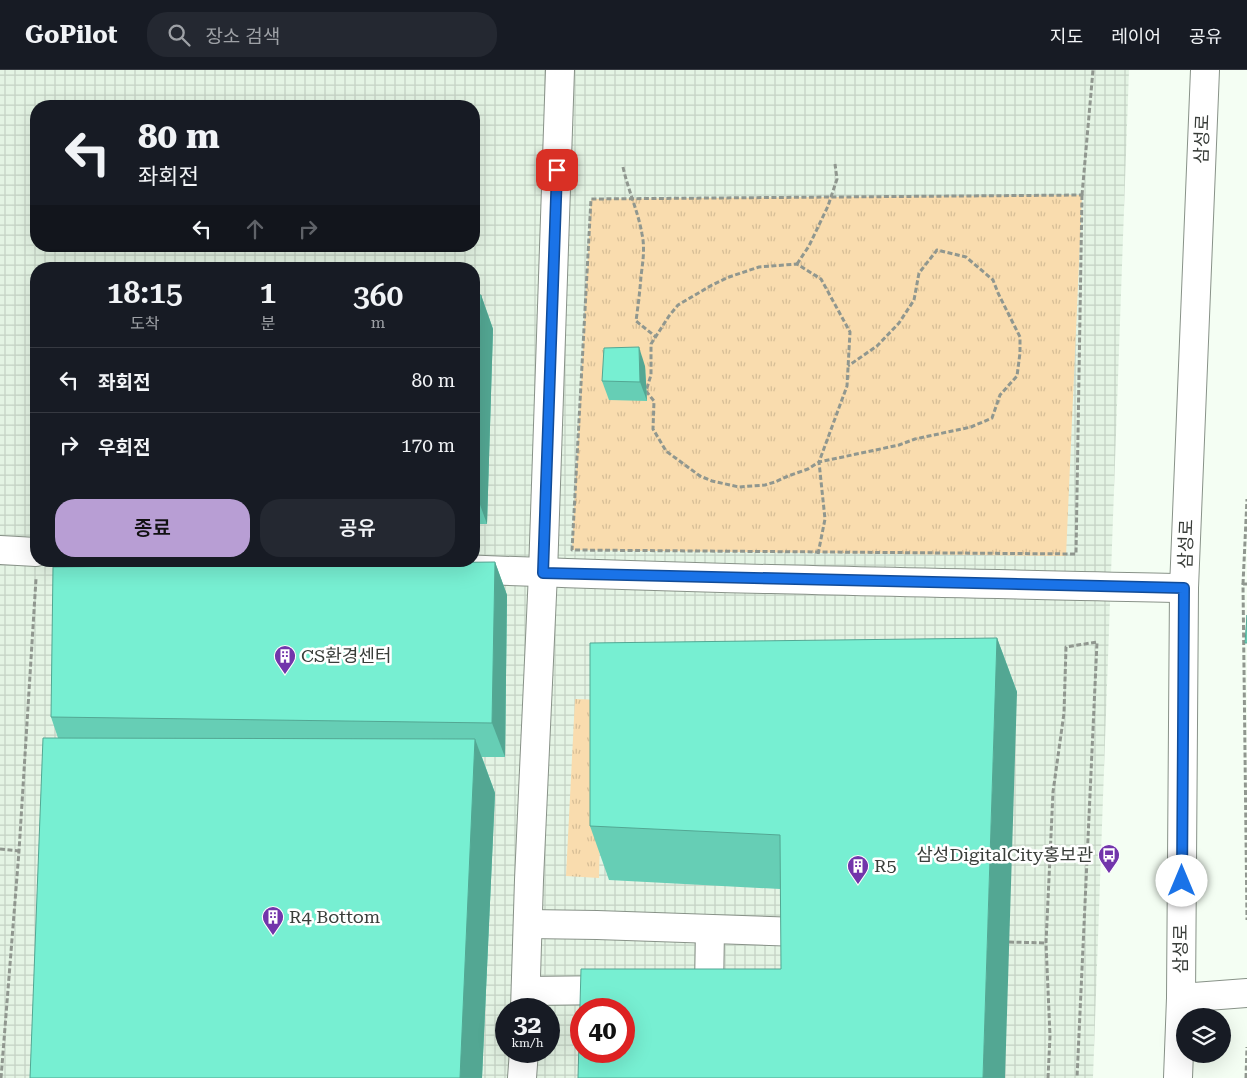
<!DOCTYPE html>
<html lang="ko">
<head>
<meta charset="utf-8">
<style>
  :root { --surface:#171b24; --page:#242831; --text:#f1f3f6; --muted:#9ea1a6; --line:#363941; --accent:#b89ed4 }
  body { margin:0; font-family:"Roboto Serif","Noto Sans KR",serif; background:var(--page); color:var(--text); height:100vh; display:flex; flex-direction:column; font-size:19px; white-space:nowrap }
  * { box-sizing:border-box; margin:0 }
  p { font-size:16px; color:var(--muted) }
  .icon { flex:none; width:28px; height:28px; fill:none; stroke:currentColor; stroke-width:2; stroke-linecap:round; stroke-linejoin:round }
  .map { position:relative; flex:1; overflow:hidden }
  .details { position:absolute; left:30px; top:192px; width:450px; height:305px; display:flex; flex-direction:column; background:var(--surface); border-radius:20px; box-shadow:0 5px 20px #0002 }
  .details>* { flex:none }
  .guide { position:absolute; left:30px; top:30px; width:450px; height:152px; border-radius:20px; box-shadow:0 5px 20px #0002; background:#171b24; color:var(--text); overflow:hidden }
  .buttons { position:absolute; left:1176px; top:938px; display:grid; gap:10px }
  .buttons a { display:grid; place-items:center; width:55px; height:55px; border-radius:50%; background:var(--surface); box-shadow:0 5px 20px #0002; font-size:25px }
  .speed { position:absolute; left:495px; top:928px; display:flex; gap:10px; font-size:25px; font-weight:700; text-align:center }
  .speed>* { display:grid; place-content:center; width:65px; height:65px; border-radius:50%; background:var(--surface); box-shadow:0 5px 20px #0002; line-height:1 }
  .speed small { font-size:12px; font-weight:400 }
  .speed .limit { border:8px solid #d22; background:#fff; color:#111 }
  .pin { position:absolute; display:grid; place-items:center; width:42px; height:42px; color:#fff; margin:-21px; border-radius:10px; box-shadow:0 2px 8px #0006 }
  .me { position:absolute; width:55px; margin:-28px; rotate:0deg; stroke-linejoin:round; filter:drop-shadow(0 0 4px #0008) }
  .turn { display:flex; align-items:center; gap:18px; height:105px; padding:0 25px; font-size:22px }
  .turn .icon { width:65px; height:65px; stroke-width:2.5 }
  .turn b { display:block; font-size:35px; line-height:42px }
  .lanes { display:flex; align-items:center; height:48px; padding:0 25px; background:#0003; justify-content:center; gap:25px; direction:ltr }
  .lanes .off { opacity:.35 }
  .eta { display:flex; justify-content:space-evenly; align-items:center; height:85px; text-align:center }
  .eta b { font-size:30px; font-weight:600; line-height:35px }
  .cta { display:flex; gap:10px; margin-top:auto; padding:10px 25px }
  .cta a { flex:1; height:58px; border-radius:20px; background:var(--accent); color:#111; font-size:20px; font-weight:600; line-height:58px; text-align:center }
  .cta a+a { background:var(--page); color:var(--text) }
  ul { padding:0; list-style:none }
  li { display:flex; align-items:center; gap:15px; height:65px; padding:0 25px; border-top:1px solid var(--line) }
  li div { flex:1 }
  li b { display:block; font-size:19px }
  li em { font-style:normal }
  header { display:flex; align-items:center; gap:30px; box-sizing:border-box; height:70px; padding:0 25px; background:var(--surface); border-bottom:1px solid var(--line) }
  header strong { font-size:24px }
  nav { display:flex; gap:28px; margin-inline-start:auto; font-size:18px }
  .search { width:350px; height:45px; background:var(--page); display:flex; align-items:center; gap:12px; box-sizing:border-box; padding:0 18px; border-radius:20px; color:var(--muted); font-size:19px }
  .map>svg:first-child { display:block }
  .industrial { fill:url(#industrial-grid); fill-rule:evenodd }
  .grass { fill:url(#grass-tufts) }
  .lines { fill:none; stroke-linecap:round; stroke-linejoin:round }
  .minor-casing { stroke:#889288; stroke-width:30 }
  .path { stroke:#90978f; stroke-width:3; stroke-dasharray:5 2.5; stroke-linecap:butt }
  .minor { stroke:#fff; stroke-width:28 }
  .wall { fill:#66ceb5 }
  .shaded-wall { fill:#53a793 }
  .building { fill:#77efd2; stroke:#53a793; fill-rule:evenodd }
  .route-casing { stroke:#114b97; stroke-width:12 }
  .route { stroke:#1a73e8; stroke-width:9 }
  .labels { text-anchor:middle; stroke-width:5; stroke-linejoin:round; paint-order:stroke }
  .street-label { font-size:18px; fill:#393d39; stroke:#fff }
  .poi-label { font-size:18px; fill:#393d39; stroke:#fff; text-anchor:start }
</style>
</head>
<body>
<header>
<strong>GoPilot</strong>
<div class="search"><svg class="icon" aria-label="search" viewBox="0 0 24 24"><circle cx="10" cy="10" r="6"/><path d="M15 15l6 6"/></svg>장소 검색</div>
<nav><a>지도</a><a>레이어</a><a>공유</a></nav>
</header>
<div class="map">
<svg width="1247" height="1008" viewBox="0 0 1247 1008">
  <defs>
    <pattern id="industrial-grid" width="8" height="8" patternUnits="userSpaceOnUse" patternTransform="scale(1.25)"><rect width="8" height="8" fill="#e4f4e4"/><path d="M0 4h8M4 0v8" fill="none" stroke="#c4d2c4"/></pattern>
    <pattern id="grass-tufts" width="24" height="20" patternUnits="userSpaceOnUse" patternTransform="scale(1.25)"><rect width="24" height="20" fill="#f9dcae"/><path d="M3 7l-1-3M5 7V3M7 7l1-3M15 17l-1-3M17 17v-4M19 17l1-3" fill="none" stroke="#d6be96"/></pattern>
  </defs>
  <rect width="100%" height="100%" fill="#f4fef3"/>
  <path class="industrial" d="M0,0H1129L1093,1008H0ZM36,36H474V176H36ZM36,199H474V491H36ZM506,939H549V981H506ZM581,939H624V981H581Z"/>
  <g class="grass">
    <path d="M1082,125L1066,486L572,480L591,129Z"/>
    <path d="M575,629L603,630L599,808L566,806Z"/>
  </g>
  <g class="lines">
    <g class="minor-casing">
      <g id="minor">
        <path d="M0,480L36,482"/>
        <path d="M267,491L363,495"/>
        <path d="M461,499C702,509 943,513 1184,518"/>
        <path d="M528,854L597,855L800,862"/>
        <path d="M709,918L710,860"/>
        <path d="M526,921L617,920"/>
        <path d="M1181,928L1247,923"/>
        <path d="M525,939L529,810L543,503L560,0"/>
        <path d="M522,1008L524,981"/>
        <path d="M1178,1008L1181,928L1184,518L1205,0"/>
      </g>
    </g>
    <g class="path">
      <path d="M623,97C628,120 638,141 642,164C645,178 643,191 641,206C640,221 638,236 636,251L656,267"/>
      <path d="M1082,125L1076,484L572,480L591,129Z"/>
      <path d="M1082,125L1093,0"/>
      <path d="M797,194L809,176L828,136L837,109L835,94"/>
      <path d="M818,484L825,449L819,392L847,316L850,262L821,209L797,194L759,197L729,207L712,215L678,235L669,246L651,274V305L646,321L654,331L653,359L666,381L700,406L712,411L739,417L765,415L775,412L788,406L808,399L819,392L899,375L915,369L971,357L992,348L1000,325L1017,306L1020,283V267L998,223L993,210L966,187L937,180L919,203L914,230L899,253L877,276L848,296"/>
      <path d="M1243,514L1247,429"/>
      <path d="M1247,514H1243L1247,850"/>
      <path d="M0,779L19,781"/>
      <path d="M1009,872L1046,873"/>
      <path d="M499,970L501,949"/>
      <path d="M1,1008L19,781L36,509H37"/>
      <path d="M1048,1008L1050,966L1046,873L1053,722L1064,643L1066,577L1097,572L1077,1008"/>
      <path d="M1246,1008L1247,977"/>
    </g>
    <use href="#minor" class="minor"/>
  </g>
  <g class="wall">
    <path d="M474,225H481L493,259L487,454H474Z"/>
    <path d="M645,296L647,331L609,330L602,311Z"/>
    <path d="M495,492L507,525L505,687H482L495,723L482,1008H30L58,668L51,647Z"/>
    <path d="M997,568L1017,622L780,819L609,810L590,756Z"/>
  </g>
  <g class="shaded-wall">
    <path d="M481,225L493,259L487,454L475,421Z"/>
    <path d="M639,277L645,296L647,331L640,312Z"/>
    <path d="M495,492L507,525L505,687L492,653Z"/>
    <path d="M997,568L1017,622L1005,1008H983Z"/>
    <path d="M475,669L495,723L482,1008H460Z"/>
  </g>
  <g class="building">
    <path d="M474,225H481L475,421H474Z"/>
    <path d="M639,277L640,312L602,311L604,278Z"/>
    <path d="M495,492L492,653L51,647L53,497Z"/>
    <path d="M1247,545V573H1245Z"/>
    <path d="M997,568L983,1008H578L581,899H781L780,765L590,756V573ZM581,939H624V981H581Z"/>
    <path d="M43,668L475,669L460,1008H30Z"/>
  </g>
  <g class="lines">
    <g class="route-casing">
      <path id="route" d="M557,100L543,503L1184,518L1182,811"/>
    </g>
    <use href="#route" class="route"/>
  </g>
  <defs>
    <g id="building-pin" transform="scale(1.125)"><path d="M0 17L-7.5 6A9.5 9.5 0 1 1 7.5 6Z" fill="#7235ab" stroke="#fff"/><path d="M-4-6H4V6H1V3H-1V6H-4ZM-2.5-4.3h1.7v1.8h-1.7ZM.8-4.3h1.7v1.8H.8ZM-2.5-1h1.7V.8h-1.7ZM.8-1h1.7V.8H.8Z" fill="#fff"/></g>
    <g id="bus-pin" transform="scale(1.125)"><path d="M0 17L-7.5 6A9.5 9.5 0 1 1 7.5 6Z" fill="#7235ab" stroke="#fff"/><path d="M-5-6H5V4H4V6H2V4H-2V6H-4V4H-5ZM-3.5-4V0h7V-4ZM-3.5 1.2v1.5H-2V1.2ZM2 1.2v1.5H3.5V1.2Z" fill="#fff"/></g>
  </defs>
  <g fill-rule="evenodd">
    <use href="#building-pin" x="285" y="586"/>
    <use href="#bus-pin" x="1109" y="785"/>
    <use href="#building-pin" x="858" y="796"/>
    <use href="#building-pin" x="273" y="847"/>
  </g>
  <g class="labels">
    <g class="street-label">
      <text transform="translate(1202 69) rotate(-88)" y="6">삼성로</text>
      <text transform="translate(1186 474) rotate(-88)" y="6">삼성로</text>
      <text transform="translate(1181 879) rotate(-90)" y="6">삼성로</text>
    </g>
    <g class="poi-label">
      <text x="301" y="592">CS환경센터</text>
      <text x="1093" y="791" text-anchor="end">삼성DigitalCity홍보관</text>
      <text x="874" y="802">R5</text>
      <text x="289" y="853">R4 Bottom</text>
    </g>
  </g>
</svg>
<div class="buttons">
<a><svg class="icon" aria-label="layers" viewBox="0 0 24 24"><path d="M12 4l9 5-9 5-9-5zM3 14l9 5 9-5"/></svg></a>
</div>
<div class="speed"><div>32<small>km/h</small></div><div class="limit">40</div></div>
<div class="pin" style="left:557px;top:100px;background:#d93025"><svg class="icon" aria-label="arrive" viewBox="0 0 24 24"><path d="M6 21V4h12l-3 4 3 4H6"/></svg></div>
<svg class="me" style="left:1182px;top:811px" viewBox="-20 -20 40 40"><circle r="19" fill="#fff"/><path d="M0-13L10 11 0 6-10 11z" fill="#1a73e8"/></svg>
<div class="guide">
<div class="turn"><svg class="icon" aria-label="left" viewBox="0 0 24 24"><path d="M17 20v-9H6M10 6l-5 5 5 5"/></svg><div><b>80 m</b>좌회전</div></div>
<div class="lanes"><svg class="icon" aria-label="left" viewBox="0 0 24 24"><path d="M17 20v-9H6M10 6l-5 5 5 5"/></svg><svg class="icon off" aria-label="ahead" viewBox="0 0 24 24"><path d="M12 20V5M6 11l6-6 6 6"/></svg><svg class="icon off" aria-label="right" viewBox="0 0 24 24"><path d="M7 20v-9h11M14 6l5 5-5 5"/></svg></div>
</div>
<section class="details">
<div class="eta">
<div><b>18:15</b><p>도착</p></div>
<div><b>1</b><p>분</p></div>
<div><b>360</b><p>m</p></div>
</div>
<ul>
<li><svg class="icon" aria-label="left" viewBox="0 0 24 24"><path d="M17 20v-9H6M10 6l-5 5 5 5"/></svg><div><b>좌회전</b></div><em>80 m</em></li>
<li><svg class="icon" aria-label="right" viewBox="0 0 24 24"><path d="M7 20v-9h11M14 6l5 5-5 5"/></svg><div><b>우회전</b></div><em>170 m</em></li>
</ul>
<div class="cta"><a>종료</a><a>공유</a></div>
</section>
</div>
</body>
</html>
